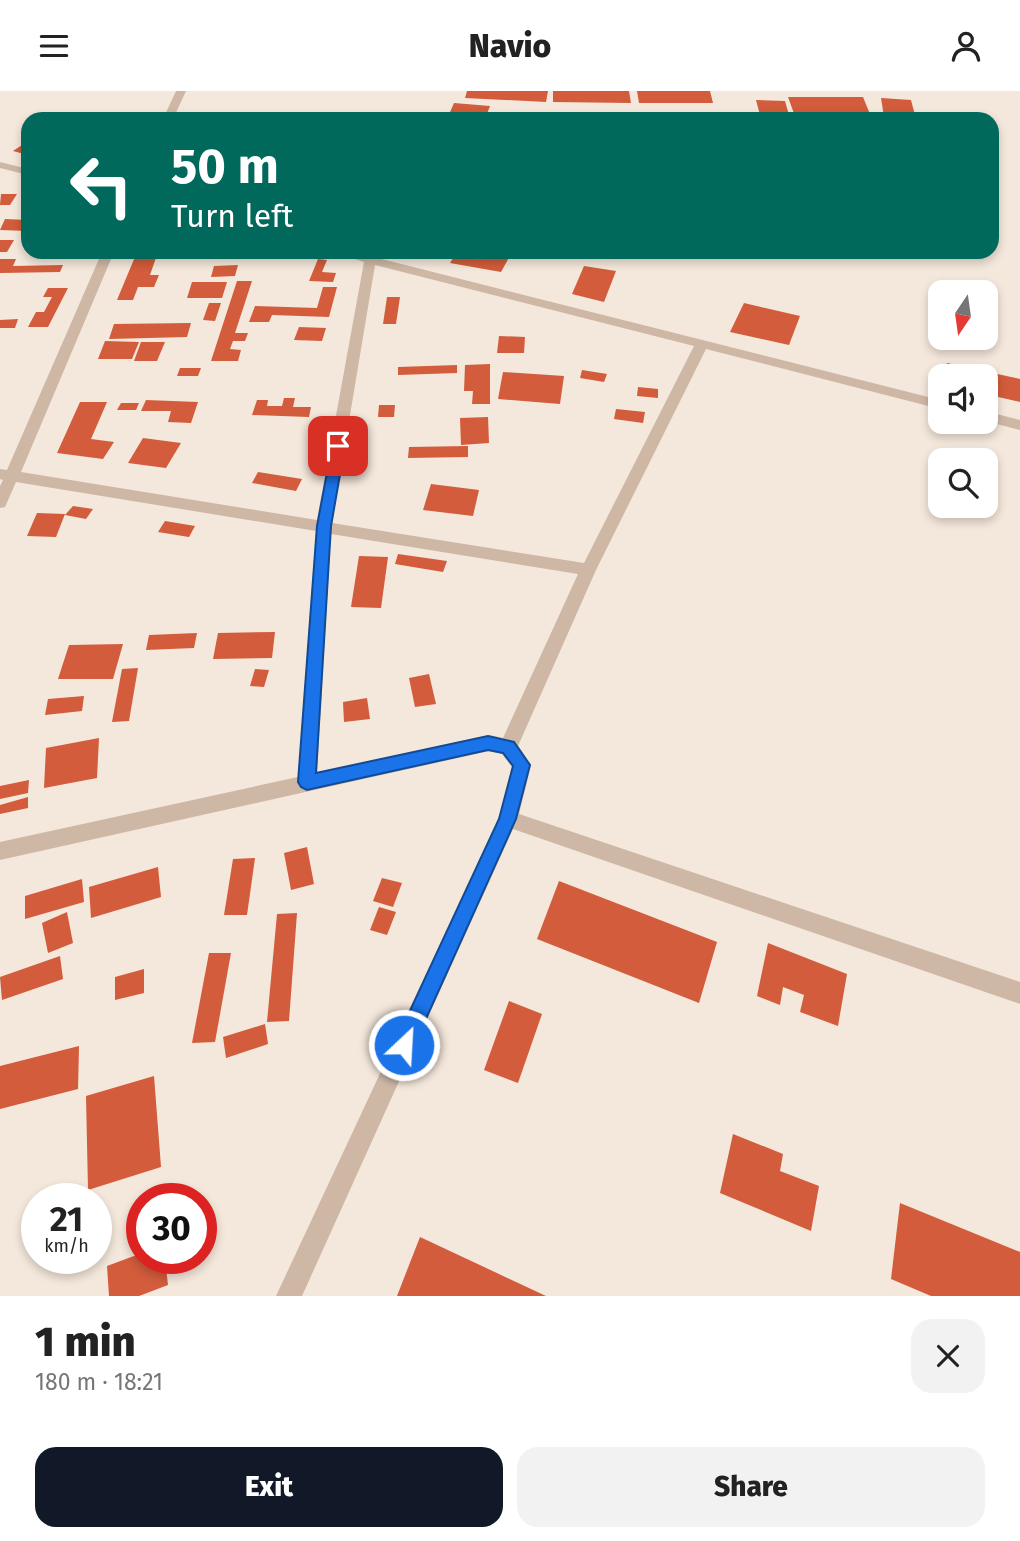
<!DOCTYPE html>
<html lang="en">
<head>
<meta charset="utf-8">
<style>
  :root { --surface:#fff; --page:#f2f2f2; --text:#222; --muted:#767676; --accent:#111827 }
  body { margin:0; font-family:"Fira Sans",sans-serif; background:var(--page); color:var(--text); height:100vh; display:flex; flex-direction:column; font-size:26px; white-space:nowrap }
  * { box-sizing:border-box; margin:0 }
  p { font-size:23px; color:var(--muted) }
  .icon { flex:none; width:38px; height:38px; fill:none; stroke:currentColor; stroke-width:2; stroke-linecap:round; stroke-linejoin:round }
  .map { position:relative; height:1205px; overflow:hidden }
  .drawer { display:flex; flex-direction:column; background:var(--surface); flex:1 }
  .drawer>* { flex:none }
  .hud { position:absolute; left:21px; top:21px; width:978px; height:147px; border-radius:21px; box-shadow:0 4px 10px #0003; background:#00695c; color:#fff; overflow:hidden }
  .needle { width:46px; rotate:193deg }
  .tools { position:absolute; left:928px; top:189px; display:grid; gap:14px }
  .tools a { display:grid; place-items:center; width:70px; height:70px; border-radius:14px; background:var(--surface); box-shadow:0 4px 10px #0003; font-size:35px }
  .speed { position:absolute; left:21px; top:1092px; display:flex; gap:14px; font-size:35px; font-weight:700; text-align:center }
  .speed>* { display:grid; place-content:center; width:91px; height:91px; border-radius:50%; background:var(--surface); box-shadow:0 4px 10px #0003; line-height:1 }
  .speed small { font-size:18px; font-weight:400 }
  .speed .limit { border:10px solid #d22; background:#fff; color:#111 }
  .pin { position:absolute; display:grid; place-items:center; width:60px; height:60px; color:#fff; margin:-30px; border-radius:14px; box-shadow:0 4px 10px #0006 }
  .me { position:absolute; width:77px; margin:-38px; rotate:25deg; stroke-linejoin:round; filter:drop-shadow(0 0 5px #0008) }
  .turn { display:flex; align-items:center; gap:24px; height:147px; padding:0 35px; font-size:32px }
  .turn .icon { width:91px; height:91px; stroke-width:2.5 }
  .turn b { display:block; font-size:49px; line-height:60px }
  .round { display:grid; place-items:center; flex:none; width:74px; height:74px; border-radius:21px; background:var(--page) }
  .headline { display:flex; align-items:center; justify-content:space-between; height:119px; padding:0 35px }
  h1 { font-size:42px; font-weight:800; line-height:52px }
  .cta { display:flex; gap:14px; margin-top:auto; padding:14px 35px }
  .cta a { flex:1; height:80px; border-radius:21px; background:var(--accent); color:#fff; font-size:28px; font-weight:800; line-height:80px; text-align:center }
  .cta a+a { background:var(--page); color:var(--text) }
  header { display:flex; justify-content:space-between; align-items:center; height:91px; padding:0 35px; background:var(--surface); font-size:32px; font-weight:800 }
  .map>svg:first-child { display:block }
  .building { fill:#d25c3b }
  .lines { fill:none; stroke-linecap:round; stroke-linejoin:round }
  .street { fill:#ceb7a5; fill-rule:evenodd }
  .route { fill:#1a73e8; stroke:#114b97; stroke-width:2 }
</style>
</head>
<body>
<header><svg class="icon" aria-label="menu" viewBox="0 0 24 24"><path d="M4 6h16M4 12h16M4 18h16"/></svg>Navio<svg class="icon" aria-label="person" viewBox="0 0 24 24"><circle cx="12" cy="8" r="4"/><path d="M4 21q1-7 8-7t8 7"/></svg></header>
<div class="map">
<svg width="1020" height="1205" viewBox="0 0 1020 1205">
  <rect width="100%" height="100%" fill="#f4e7db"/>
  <g class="building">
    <path d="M467,0H548L546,11L465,7Z"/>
    <path d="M553,0H629L631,12L553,11Z"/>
    <path d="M637,0H710L713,12H639Z"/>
    <path d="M788,6H863L872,28H796Z"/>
    <path d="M881,7L911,9L916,28L884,26Z"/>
    <path d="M756,9L785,10L789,24H760Z"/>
    <path d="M454,12L490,15L485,28H447Z"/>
    <path d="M73,22L101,27V28H64Z"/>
    <path d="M28,50V64L13,60Z"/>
    <path d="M1,103H17L10,114H0Z"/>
    <path d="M5,128L28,129V140L0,139Z"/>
    <path d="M0,149H14L7,161H0Z"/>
    <path d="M137,161H158L150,184H159L154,196H138L133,209H117Z"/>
    <path d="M407,161H448L445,168Z"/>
    <path d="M457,161H512L501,181L450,172Z"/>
    <path d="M0,168H16L13,175L63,174L60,181L0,182Z"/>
    <path d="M318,168L327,169L322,181L336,182L333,191L309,190Z"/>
    <path d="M238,174L235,185L211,186L214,175Z"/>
    <path d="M584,175L616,180L604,211L572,203Z"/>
    <path d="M237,190H252L235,242H248L245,250H233L230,258L241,259L238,270H211Z"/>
    <path d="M192,191H227L222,207H187Z"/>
    <path d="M323,196H337L329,226L272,224L269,231H249L255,215L317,217Z"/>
    <path d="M48,197H68L48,236H28L36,221H44L52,206H43Z"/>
    <path d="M387,206H400L396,233H383Z"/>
    <path d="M209,212H221L215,230L203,229Z"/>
    <path d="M744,212L800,225L789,254L730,241Z"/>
    <path d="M18,228L15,237H0V229Z"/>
    <path d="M191,232L187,246L109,248L114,233Z"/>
    <path d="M299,236L326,237L322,250L294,249Z"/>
    <path d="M499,245L525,246L524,262H497Z"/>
    <path d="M105,250L139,251L132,268H98Z"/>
    <path d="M141,251H165L157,270H134Z"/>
    <path d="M947,272L1020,288V311L985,303V285H945Z"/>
    <path d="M490,273V313H472L473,300H464L465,274Z"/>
    <path d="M457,274V282L398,284V276Z"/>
    <path d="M180,277H201L198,285H177Z"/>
    <path d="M582,279L607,283L604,291L580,287Z"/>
    <path d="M503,281L564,285L560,313L498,308Z"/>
    <path d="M638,296L658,298V307L637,305Z"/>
    <path d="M284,307H295L293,316H311L309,326L252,324L257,309H268L267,315H282Z"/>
    <path d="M146,309L198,311L191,332L168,331L171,320H141Z"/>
    <path d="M80,311H107L91,348L114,351L103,368L57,362Z"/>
    <path d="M121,312H139L136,319H117Z"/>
    <path d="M379,314H395L394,326H378Z"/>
    <path d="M616,318L645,321L643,332L614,328Z"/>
    <path d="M488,326L489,352L461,354L460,327Z"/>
    <path d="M143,347L181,352L166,377L128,372Z"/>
    <path d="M468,355V366L408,367L409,356Z"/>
    <path d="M258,381L302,388L296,400L252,392Z"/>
    <path d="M431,393L479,399L473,425L423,419Z"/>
    <path d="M73,415L93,418L86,428L65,424Z"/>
    <path d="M37,422L65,423L56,446L27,445Z"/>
    <path d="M165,430L195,435L189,446L158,441Z"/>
    <path d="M398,463L447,470L443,481L395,473Z"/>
    <path d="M359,465L388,466L381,517L351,516Z"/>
    <path d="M275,541L272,567L213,568L218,542Z"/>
    <path d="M197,542L194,557L146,559L149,544Z"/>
    <path d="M123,553L113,588H58L69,554Z"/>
    <path d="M138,577L129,630L112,631L122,578Z"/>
    <path d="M255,578L269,579L264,596L250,595Z"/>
    <path d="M429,583L436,613L415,616L409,587Z"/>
    <path d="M84,605L82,620L45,624L48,608Z"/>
    <path d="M367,607L370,628L344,631L343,611Z"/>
    <path d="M99,647L97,687L44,697L46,657Z"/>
    <path d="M29,689L28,702L0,708V695Z"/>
    <path d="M28,706V717L0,723V714Z"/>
    <path d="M307,756L314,793L291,799L284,762Z"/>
    <path d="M255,767L247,824H224L233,768Z"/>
    <path d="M158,776L161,806L91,827L89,796Z"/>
    <path d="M382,787L402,792L393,816L373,810Z"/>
    <path d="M82,788L84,811L25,828V805Z"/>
    <path d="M559,790L717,851L699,912L537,848Z"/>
    <path d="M379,816L396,821L387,844L370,839Z"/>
    <path d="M67,821L73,852L48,862L42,832Z"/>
    <path d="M297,822L289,930L267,931L277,823Z"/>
    <path d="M768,852L847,883L838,935L800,921L804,904L783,896L780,914L757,905Z"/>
    <path d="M209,862H231L215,951L192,952Z"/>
    <path d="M60,865L63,888L2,909L0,886Z"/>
    <path d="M144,878V902L115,909V886Z"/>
    <path d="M509,910L542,923L518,992L484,979Z"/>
    <path d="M265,933L268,953L226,967L223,946Z"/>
    <path d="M79,955L78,998L0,1018V975Z"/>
    <path d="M154,985L161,1076L88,1099L86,1005Z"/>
    <path d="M733,1043L783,1063L780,1080L819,1095L811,1140L720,1102Z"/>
    <path d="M900,1112L1020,1161V1205H931L891,1188Z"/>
    <path d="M420,1146L546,1205H397Z"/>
    <path d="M142,1162V1167H165L168,1194L139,1205H109L107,1175Z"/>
  </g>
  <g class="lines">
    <g class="street">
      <path d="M176,0H186L173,28H163Z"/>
      <path d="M0,71L28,78V84L0,77Z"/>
      <path d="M102,161H114L21,381L317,429L364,171L334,161H354L940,309V318L706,258L596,479L518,655L531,674L519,723L1020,891V913L513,738L302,1205H276L499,728L512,676L502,663L489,660L0,769V751L298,686L316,440L16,391L5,416L0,417V395L3,389L0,388V378L7,379ZM375,174L694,255L584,472L332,432ZM331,443L578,483L503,647L489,644L317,682Z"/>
      <path d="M985,320L1020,329V339L985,330Z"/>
    </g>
  </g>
  <path class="route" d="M338,351L345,355L331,435L316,682L488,645L514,651L530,674L516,728L411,961L404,964L397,961L394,954L499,728L513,675L503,662L488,659L307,699L301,696L298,691L317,435L332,355Z"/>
</svg>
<div class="tools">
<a><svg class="needle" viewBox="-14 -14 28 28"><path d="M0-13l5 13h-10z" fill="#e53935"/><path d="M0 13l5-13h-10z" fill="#767676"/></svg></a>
<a><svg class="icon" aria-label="sound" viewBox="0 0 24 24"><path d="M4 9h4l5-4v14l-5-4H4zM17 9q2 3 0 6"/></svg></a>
<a><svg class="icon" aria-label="search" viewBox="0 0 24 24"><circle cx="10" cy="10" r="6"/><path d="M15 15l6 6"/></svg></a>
</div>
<div class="speed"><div>21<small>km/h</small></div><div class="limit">30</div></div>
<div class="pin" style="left:338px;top:355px;background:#d93025"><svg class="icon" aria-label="arrive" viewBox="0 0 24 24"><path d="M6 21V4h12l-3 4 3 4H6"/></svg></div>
<svg class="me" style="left:404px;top:954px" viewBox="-20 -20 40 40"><circle r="17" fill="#1a73e8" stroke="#fff" stroke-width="3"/><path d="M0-11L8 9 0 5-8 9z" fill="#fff"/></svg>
<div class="hud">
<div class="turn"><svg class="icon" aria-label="left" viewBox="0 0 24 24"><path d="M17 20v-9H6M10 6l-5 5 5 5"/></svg><div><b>50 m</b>Turn left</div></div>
</div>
</div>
<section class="drawer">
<div class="headline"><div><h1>1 min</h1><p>180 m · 18:21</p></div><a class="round"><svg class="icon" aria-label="close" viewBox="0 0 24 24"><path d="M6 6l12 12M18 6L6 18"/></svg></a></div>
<div class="cta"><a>Exit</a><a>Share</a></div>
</section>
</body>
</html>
